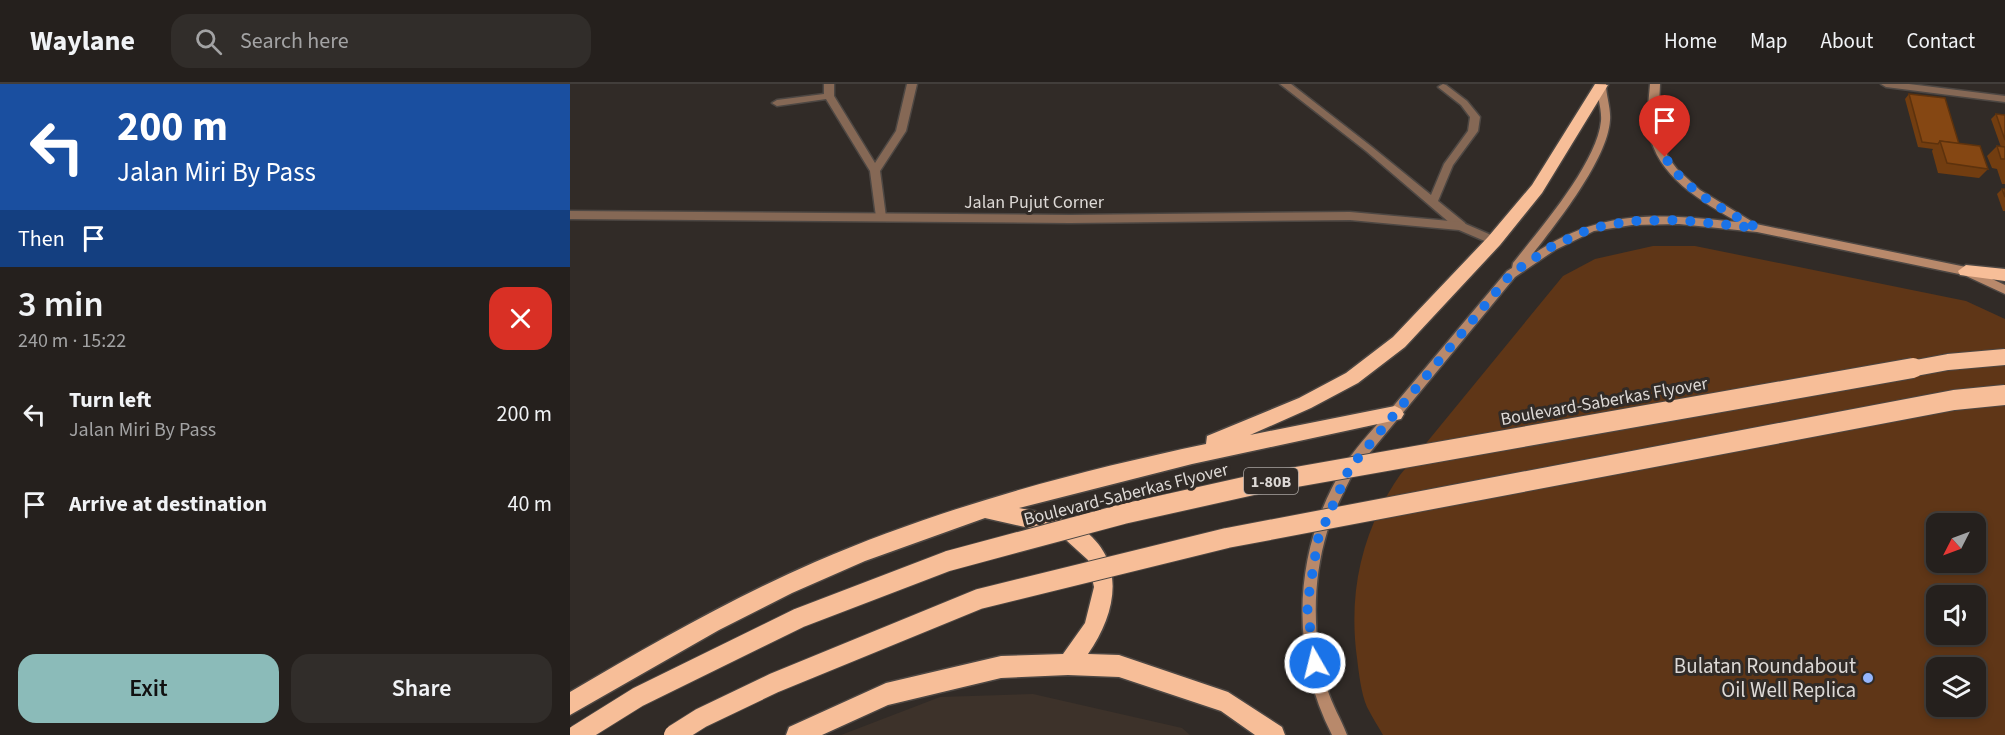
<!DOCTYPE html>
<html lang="en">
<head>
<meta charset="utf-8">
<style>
  :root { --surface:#25201d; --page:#312d2a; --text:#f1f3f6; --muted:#a3a3a4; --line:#423e3b; --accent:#8bbbb9 }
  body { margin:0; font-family:"Source Sans 3",sans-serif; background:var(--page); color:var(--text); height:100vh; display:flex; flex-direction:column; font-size:22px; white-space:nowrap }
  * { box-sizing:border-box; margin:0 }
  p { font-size:20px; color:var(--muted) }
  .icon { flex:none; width:33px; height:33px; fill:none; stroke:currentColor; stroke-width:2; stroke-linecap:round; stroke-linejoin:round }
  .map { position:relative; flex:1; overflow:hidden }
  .details { display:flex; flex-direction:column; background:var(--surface); width:570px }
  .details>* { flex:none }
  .hud { background:#1a4fa0; color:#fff; overflow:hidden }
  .needle { width:39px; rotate:228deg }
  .fabs { position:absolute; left:1356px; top:429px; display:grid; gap:12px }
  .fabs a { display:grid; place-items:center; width:60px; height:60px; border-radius:12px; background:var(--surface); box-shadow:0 3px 9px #0003,0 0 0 2px var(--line); font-size:30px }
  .pin { position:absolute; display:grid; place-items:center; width:51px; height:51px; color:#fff; margin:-62px -26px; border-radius:50% 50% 50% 0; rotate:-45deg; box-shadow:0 0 6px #0007 }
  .pin .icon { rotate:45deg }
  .me { position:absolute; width:66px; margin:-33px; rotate:352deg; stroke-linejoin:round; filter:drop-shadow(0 0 4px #0008) }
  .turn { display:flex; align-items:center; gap:21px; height:126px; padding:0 18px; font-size:27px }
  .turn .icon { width:78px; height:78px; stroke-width:2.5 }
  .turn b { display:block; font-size:42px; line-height:51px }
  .then { display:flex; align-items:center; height:57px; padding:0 18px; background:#0003; gap:12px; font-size:22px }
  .round { display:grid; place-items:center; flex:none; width:63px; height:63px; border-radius:18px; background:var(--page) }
  .overview { display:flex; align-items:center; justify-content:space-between; height:102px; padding:0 18px }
  h1 { font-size:36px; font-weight:600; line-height:45px }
  .action { display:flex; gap:12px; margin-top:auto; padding:12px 18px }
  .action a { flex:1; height:69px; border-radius:18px; background:var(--accent); color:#111; font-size:24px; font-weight:600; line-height:69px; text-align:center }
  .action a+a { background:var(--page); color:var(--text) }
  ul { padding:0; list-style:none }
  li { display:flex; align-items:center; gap:18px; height:90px; padding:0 18px }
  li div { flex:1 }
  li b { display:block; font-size:22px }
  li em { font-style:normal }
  header { display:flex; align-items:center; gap:36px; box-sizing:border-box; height:84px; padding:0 30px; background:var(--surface); border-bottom:2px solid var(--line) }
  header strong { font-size:28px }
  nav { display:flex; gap:33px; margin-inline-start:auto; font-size:21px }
  .search { width:420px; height:54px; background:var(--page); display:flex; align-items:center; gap:15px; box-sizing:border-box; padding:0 21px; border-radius:18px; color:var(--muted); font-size:22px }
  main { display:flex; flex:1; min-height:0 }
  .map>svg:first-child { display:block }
  .built { fill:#3d322a }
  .green { fill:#5f3617; fill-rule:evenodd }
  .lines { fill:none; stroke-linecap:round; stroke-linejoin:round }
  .lane-casing { stroke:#4d4743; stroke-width:3 }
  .street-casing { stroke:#4d4743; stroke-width:3 }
  .secondary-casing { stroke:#4d4743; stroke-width:3 }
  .highway-casing { stroke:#4d4743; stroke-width:3 }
  .lane { fill:#856855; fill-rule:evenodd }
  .street { fill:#856855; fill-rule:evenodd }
  .secondary { fill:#b8896b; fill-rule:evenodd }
  .highway { fill:#f7be98; fill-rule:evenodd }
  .highway-bridge-far1-casing { stroke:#4d4743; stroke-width:18; stroke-linecap:butt }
  .highway-bridge-casing { stroke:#4d4743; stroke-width:22; stroke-linecap:butt }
  .highway-bridge-far1 { stroke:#f7be98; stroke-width:16 }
  .highway-bridge { stroke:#f7be98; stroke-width:20 }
  .wall { fill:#723d10 }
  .building { fill:#854713; stroke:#5d320d; stroke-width:1.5 }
  .route { stroke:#1a73e8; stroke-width:10; stroke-dasharray:0 18 }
  .poi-dot { fill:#95b6fd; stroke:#312b27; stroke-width:2 }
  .labels { text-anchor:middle; stroke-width:6; stroke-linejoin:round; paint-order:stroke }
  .shield { fill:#312b27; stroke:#a9a5a2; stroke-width:1.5 }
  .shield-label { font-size:16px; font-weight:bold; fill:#ddd9d6 }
  .street-label { font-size:18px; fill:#ddd9d6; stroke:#312b27 }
  .near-poi-label { font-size:21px; fill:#ddd9d6; stroke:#312b27; text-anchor:end }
</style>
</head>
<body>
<header>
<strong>Waylane</strong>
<div class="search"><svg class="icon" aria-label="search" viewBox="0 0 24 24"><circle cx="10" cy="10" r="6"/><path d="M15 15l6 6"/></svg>Search here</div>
<nav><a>Home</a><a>Map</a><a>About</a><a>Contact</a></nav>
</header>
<main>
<section class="details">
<div class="hud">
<div class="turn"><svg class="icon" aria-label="left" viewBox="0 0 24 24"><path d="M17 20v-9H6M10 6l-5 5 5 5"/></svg><div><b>200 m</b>Jalan Miri By Pass</div></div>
<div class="then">Then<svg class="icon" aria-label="arrive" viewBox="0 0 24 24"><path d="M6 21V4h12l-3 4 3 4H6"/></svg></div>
</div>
<div class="overview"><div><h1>3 min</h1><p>240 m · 15:22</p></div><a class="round" style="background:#d93025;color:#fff"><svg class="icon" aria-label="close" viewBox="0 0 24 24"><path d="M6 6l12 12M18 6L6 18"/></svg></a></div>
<ul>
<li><svg class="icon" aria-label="left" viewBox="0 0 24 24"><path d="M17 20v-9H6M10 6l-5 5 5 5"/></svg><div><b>Turn left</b><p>Jalan Miri By Pass</p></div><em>200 m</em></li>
<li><svg class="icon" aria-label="arrive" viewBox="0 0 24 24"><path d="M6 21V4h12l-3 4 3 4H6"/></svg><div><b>Arrive at destination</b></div><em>40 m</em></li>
</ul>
<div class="action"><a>Exit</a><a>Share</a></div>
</section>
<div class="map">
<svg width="1435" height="651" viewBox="0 0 1435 651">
  <rect width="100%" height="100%" fill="#312b27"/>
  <path class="built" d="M463,610L612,644L620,651H271L370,613Z"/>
  <path class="green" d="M1083,162H1125L1396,217L1435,235V651H813C808,642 802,633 797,623C791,609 789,590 787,574C778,508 792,446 830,391L993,192L1025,175ZM1366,440H1406V478H1366ZM1366,512H1406V550H1366ZM1366,584H1406V622H1366Z"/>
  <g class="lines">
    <g class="lane-casing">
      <g id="lane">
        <path d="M254,0H264V12L305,79L326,47L337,0H347L336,47L310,87L316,133L315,136H307L306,133L300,87L256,15L207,22L202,19L207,16L254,10Z"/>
        <path d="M710,0H721L802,63L861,111L874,80L898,47L900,33L891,21L868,3L873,0L876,1L897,17L910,33L908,47L883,81L868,117L895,139L896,142L895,145H887L796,67Z"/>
      </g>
    </g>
    <g class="street-casing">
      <g id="street">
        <path d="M1311,0H1339L1435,12V18L1316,3Z"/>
        <path d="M0,127L500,131L780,128L891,138L928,154L929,157L924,161L889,146L780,136L500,139L0,135Z"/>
      </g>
    </g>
    <g class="secondary-casing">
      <path id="secondary" d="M1026,0H1036C1036,12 1041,24 1040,36C1038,75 986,140 962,171C1031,124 1089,130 1168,138C1132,118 1086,92 1079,47C1076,31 1079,15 1080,0H1090L1088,46L1098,73L1107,85L1130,106L1186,140L1396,183L1435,201V210L1394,191L1187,148L1109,140L1062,141L1024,147L985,166L945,193L783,389C774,408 763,428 757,448C742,498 742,555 757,604C762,621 771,635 777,651H762C718,565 724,464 774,382C787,361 810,338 826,319C863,275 900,231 937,187L942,184L943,179C970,145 1027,79 1031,37C1032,25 1027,12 1026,0Z"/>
    </g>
    <g class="highway-casing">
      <g id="highway">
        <path d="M1025,0L1038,1L972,109L930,161L835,263L788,299L741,324L680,351L825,322L831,325L834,330L831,335L622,380L449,424C469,428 495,432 511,444C557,476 547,529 518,570L549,571L658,608L712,643L715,651H685L651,627L549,593L498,591L431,594L318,621L252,651H216L219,643L316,599L431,572L493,570L515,539L524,503L518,476L496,456L477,448L415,434L295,477L222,509L149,546L0,631V608C80,561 160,515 245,478C370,424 503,388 636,360L637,352L729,314L776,289L823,253L918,153L962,101Z"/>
        <path d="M1396,181L1435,185V197L1390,191L1388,187Z"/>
      </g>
    </g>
    <use href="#lane" class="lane"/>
    <use href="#street" class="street"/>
    <use href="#secondary" class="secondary"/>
    <use href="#highway" class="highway"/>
    <g class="highway-bridge-far1-casing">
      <path id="highway-bridge-far1" d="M1335,286L1378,278L1435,273"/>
    </g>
    <g class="highway-bridge-casing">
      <g id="highway-bridge">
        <path d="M7,651L68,613L229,534L378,477L553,430L692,399L1343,284"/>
        <path d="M104,651L131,634L204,599L409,515L657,454L1384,316L1435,311"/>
      </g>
    </g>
    <use href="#highway-bridge-far1" class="highway-bridge-far1"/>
    <use href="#highway-bridge" class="highway-bridge"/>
  </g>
  <g class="wall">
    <path d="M1339,10L1389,60L1418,85L1409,94L1368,89L1362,67L1363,65L1348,63L1335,15Z"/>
    <path d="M1426,30L1435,31V100H1432L1427,85L1422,84L1417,72L1427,62L1431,63L1421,35Z"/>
    <path d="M1432,105H1435V127H1433L1427,110Z"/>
  </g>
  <g class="building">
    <path d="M1339,10L1375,14L1389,60L1370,57L1368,60L1352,58Z"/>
    <path d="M1426,30L1435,31V56Z"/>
    <path d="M1370,57L1410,62L1418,85L1377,79Z"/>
    <path d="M1427,62L1435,63V75H1431Z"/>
    <path d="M1432,105H1435V113Z"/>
  </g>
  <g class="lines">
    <path class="route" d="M745,579L737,522L748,455L779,385L941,190L981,163L1022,144L1062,137L1109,136L1187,144C1153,125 1116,108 1095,73"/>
  </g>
  <circle class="poi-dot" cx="1298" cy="594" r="6"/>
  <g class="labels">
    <rect class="shield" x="674" y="384" width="54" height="26" rx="4.5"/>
    <g class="shield-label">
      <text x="701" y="403">1-80B</text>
    </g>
    <g class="street-label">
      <text x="464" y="124">Jalan Pujut Corner</text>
      <text transform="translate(1034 317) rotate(-10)" y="6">Boulevard-Saberkas Flyover</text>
      <text transform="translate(556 410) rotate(-14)" y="6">Boulevard-Saberkas Flyover</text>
    </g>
    <g class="near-poi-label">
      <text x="1286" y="589">Bulatan Roundabout<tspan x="1286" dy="24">Oil Well Replica</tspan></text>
    </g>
  </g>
</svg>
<div class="fabs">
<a><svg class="needle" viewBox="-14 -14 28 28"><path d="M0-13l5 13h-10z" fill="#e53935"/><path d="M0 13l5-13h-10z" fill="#a3a3a4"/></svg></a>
<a><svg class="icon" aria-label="sound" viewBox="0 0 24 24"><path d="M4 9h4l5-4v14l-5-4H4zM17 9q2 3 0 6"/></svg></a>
<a><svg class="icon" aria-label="layers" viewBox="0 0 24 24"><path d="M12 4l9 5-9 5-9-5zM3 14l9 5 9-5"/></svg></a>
</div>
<div class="pin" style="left:1095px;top:73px;background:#d93025"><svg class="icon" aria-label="arrive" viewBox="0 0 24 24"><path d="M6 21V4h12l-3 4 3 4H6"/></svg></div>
<svg class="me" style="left:745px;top:579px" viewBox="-20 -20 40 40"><circle r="17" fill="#1a73e8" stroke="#fff" stroke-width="3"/><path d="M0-11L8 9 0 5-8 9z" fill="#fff"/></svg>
</div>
</main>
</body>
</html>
